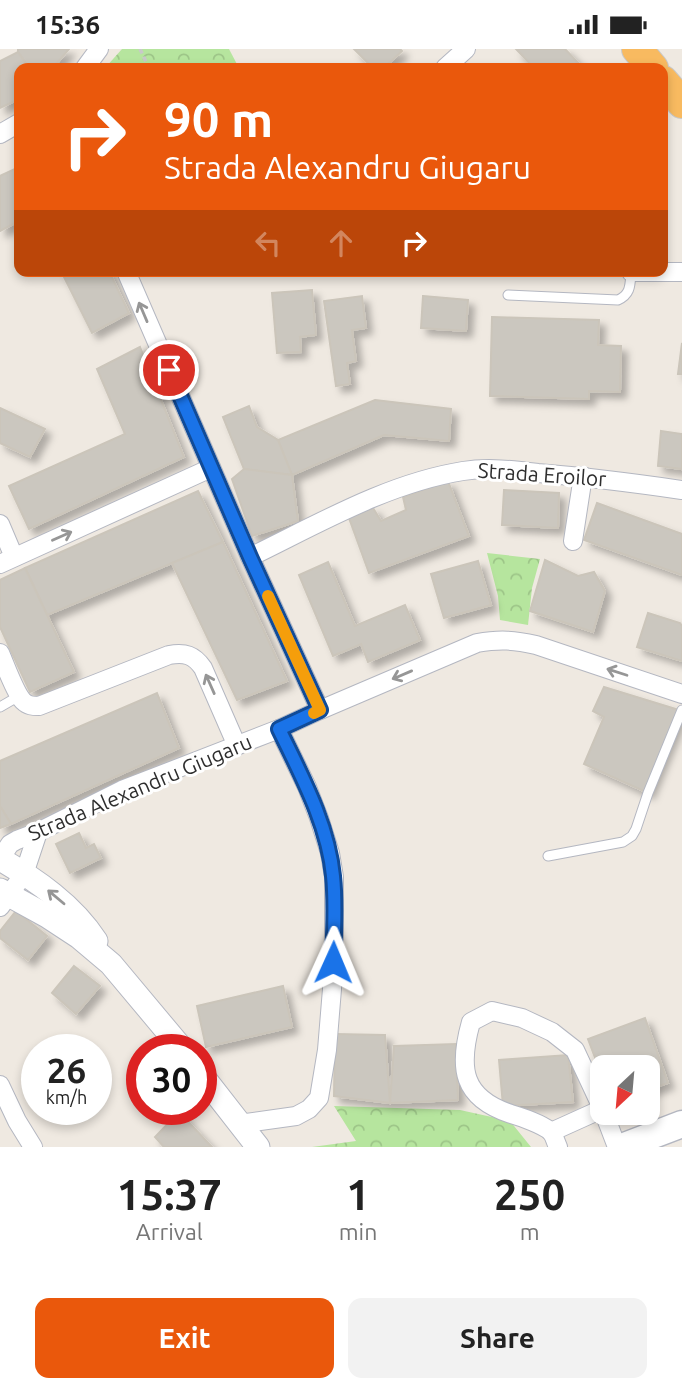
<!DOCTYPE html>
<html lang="en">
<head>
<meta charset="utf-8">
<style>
  :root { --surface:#fff; --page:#f2f2f2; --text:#222; --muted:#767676; --accent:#ea580c }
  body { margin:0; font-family:Ubuntu,sans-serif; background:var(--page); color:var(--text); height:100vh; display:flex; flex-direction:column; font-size:26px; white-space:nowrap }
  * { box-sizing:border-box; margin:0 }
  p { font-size:23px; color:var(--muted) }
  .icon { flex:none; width:38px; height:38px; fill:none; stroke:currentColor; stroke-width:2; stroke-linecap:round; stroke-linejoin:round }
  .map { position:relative; height:1098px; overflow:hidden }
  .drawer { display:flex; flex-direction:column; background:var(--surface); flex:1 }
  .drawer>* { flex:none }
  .banner { position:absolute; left:14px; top:14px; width:654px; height:214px; border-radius:14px; box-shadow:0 4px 10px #0003; background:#ea580c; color:#fff; overflow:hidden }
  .needle { width:46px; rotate:206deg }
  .tools { position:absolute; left:590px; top:1006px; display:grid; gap:14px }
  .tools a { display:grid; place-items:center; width:70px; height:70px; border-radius:14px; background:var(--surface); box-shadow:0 4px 10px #0003; font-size:35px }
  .speed { position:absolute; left:21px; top:985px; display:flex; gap:14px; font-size:35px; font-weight:700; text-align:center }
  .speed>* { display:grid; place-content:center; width:91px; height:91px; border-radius:50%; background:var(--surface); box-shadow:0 4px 10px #0003; line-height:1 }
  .speed small { font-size:18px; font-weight:400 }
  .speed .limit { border:10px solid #d22; background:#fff; color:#111 }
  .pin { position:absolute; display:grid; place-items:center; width:60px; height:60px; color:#fff; margin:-30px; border:4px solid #fff; border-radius:50%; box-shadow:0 2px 7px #0007 }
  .me { position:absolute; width:77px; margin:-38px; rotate:1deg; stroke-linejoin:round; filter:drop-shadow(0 0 5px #0008) }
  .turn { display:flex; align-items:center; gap:24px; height:147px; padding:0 35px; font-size:32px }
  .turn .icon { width:91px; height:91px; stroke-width:2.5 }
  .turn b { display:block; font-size:49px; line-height:60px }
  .lanes { display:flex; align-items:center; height:66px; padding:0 35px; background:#0003; justify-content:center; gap:35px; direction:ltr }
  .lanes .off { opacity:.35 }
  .eta { display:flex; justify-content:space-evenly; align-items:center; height:119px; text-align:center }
  .eta b { font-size:42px; font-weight:700; line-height:49px }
  .cta { display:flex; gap:14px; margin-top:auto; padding:14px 35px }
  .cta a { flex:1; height:80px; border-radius:14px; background:var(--accent); color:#fff; font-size:28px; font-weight:700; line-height:80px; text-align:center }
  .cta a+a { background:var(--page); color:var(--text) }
  .status { display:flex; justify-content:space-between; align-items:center; height:49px; padding:0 35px; background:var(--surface); direction:ltr }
  .status svg { height:19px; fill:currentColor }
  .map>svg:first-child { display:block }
  .park { fill:url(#park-crowns) }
  .building { fill:#cbc7bf; stroke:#cbc5ba; stroke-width:2; filter:url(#shadow) }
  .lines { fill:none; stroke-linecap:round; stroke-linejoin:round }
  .service-casing { stroke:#b4b7c1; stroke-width:11 }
  .minor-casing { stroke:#b4b7c1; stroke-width:20 }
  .tertiary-casing { stroke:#b4b7c1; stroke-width:25 }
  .secondary-casing { stroke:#b4b7c1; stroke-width:29 }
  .trunk-casing { stroke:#c9c9c9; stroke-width:32 }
  .path { stroke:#c9c9c9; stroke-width:3.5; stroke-dasharray:5 3.5; stroke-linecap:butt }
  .service { stroke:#fff; stroke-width:9 }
  .minor { stroke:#fff; stroke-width:18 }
  .tertiary { stroke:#fff; stroke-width:23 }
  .secondary { stroke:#fff; stroke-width:26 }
  .trunk { stroke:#f8ba60; stroke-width:30 }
  .oneway { stroke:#969696 }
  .route-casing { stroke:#114b97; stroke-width:18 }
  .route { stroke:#1a73e8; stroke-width:12 }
  .slow { stroke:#f59e0b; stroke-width:12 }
  .labels { text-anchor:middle; stroke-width:6; stroke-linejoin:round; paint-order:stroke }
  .street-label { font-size:21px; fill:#2e2e2e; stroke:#fff }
</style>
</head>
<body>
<div class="status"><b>15:36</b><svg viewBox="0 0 49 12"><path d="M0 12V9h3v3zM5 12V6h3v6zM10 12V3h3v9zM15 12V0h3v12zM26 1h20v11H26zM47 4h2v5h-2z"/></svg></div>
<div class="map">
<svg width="682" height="1098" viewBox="0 0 682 1098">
  <defs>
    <pattern id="park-crowns" width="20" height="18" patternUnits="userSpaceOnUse" patternTransform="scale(1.75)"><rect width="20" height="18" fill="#b6e59e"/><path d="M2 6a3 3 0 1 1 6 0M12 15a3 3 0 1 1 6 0" fill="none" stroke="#9dc588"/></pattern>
    <filter id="shadow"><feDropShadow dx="6" dy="6" stdDeviation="3.5" flood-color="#0004"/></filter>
  </defs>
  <rect width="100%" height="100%" fill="#efe9e1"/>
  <g class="park">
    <path d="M122,0H229L239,19H105Z"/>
    <path d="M487,504L540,510L532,539L528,576L500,571L498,547Z"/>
    <path d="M334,1057L460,1061L510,1072L531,1098H312L356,1092Z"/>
  </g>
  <g class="building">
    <path d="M18,0H69L53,19H29L18,3Z"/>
    <path d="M354,0H400L402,2L384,19H373Z"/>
    <path d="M516,0H565L583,19H534Z"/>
    <path d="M18,3L29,19H19V50L0,59V12Z"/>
    <path d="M19,118V172L0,182V127Z"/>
    <path d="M61,222H109L129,264L92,284Z"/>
    <path d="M312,241L316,286L300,288L301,303L277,304L272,244Z"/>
    <path d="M362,247L366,279L352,281L356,312L347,314L350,335L336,337L324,252Z"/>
    <path d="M423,247L468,251L466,282L421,279Z"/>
    <path d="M492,268L599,271L598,296L621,297L620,343L589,342V350L490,347Z"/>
    <path d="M682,294V325H678Z"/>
    <path d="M140,298L184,408L29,480L9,437L125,385L97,320Z"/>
    <path d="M375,351L451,360L449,392L384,386L292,426L278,391Z"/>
    <path d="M249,357L257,378L278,391L292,426L244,420L223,368Z"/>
    <path d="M0,359L45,380L30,408L0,394Z"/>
    <path d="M661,382L682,385V420L658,417Z"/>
    <path d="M244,420L292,426L298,472L252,487L232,430Z"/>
    <path d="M448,432L469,487L369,524L349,469L373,459L381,472L406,461L403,448Z"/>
    <path d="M504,441L559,444L558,479L502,476Z"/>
    <path d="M198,442L223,493L47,566L25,519Z"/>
    <path d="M597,454L682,485V526L584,491Z"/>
    <path d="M223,493L287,632L237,651L172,514Z"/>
    <path d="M545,511L578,527L594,523L605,542L593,583L530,562Z"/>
    <path d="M478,512L491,556L444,569L431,525Z"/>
    <path d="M328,513L355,577L405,556L420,591L368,613L361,595L333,607L299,526Z"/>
    <path d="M25,519L74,623L30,643L0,578V531Z"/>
    <path d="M648,564L680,574L682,577V612L637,598Z"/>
    <path d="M604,638L682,662L648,744L584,715L604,668L593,662Z"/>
    <path d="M157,644L179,699L11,775L0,757V712Z"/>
    <path d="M0,757L11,775L0,779Z"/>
    <path d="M79,784L86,799L94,795L101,809L70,824L56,795Z"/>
    <path d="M16,862L47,887L28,911L0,889V882Z"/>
    <path d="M74,917L100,937L76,965L52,944Z"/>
    <path d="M283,937L292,978L206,998L197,957Z"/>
    <path d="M645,969L668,1034L648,1041V1018H602V1027L588,990Z"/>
    <path d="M335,985L385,986L390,1054L334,1047Z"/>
    <path d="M456,995L458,1051L390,1054L394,997Z"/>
    <path d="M568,1006L573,1053L503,1057L499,1011Z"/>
    <path d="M179,1063L212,1098H164L155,1088Z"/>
  </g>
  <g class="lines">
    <g class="service-casing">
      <g id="service">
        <path d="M508,246L618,251C631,245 630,236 631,223"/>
        <path d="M0,658L19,647"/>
        <path d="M548,807L623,793L632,787L636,780L648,744L682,661"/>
      </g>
    </g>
    <g class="minor-casing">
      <g id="minor">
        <path d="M85,19L99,0"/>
        <path d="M445,19L466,0"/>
        <path d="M0,85L19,74"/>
        <path d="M126,222L250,508L320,661"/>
        <path d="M631,223H682"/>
        <path d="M0,475L14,508"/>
        <path d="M573,492L583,427"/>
        <path d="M250,508C318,475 388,434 463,422C488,418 513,421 538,424C586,428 634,434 682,441"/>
        <path d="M0,515L211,419"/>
        <path d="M0,604C5,615 15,644 23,652C28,657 33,657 39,657L169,606C185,603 194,606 203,619L237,697"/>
        <path d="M0,810L10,795L17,791L38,783L122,741L279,680L320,661L477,594C500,590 514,591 536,596L682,645"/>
        <path d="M0,858L24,825L38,783"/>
        <path d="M0,1036L17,1072L33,1098"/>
        <path d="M604,1064L617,1098"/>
        <path d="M239,1075L296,1067L309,1060L319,1049L327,1001L332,940L334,886V828L330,804L319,769L307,738L279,680"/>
        <path d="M551,1083L602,1060"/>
        <path d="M558,1098C556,1094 554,1086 551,1083C544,1076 521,1068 511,1065C462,1049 458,1019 471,973L492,962L522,969L552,983L575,1001L602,1059"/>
      </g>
    </g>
    <g class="tertiary-casing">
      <g id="tertiary">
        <path d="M0,810C36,831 73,856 96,892"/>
        <path d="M0,841L47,867L79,888L111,915L183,1001"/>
        <path d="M201,1025L258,1098"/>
      </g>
    </g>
    <g class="secondary-casing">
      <path id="secondary" d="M622,1098L682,1075"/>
    </g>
    <g class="trunk-casing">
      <g id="trunk">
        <path d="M637,0L653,19"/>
        <path d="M663,32L682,54"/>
      </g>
    </g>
    <path class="path" d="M140,0L149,19"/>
    <use href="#service" class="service"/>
    <use href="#minor" class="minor"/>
    <use href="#tertiary" class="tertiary"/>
    <use href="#secondary" class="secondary"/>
    <use href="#trunk" class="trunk"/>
  </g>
  <defs><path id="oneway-shaft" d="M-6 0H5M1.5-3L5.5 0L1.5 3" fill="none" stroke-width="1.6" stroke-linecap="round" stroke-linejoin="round" transform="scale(1.75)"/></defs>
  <g class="oneway">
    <use href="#oneway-shaft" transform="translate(143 263) rotate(-113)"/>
    <use href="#oneway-shaft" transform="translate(62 487) rotate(-24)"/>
    <use href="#oneway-shaft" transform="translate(617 623) rotate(-162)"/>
    <use href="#oneway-shaft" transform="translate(402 626) rotate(157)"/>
    <use href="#oneway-shaft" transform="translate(210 635) rotate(-114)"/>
    <use href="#oneway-shaft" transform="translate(56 848) rotate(-140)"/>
  </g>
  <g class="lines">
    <g class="route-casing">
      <path id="route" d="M169,321L250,508L320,661L279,680C301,726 328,775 333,827C336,855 334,885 333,913"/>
    </g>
    <use href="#route" class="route"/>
    <path class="slow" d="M268,547L320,661L314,664"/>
  </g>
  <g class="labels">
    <g class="street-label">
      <text transform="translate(542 426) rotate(4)" y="7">Strada Eroilor</text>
      <text transform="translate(140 739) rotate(-23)" y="7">Strada Alexandru Giugaru</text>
    </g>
  </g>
</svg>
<div class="tools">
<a><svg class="needle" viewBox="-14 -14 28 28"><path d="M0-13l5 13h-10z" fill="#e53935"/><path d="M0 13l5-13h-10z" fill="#767676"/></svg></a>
</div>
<div class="speed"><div>26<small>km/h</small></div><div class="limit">30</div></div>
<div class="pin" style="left:169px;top:321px;background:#d93025"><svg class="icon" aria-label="arrive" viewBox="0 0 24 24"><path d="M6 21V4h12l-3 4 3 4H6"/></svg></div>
<svg class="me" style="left:333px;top:913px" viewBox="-20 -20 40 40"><path d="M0-17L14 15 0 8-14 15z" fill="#1a73e8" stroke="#fff" stroke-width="4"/></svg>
<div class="banner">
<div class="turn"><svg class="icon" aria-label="right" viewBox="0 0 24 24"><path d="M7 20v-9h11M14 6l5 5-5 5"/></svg><div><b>90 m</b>Strada Alexandru Giugaru</div></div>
<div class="lanes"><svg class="icon off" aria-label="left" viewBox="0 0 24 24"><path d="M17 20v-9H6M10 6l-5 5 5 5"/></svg><svg class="icon off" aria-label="ahead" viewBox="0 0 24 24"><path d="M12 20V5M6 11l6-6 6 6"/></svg><svg class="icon" aria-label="right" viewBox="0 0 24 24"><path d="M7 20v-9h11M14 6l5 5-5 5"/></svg></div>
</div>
</div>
<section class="drawer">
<div class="eta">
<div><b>15:37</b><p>Arrival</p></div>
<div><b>1</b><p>min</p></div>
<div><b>250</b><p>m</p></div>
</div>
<div class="cta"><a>Exit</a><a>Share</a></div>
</section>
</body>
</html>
